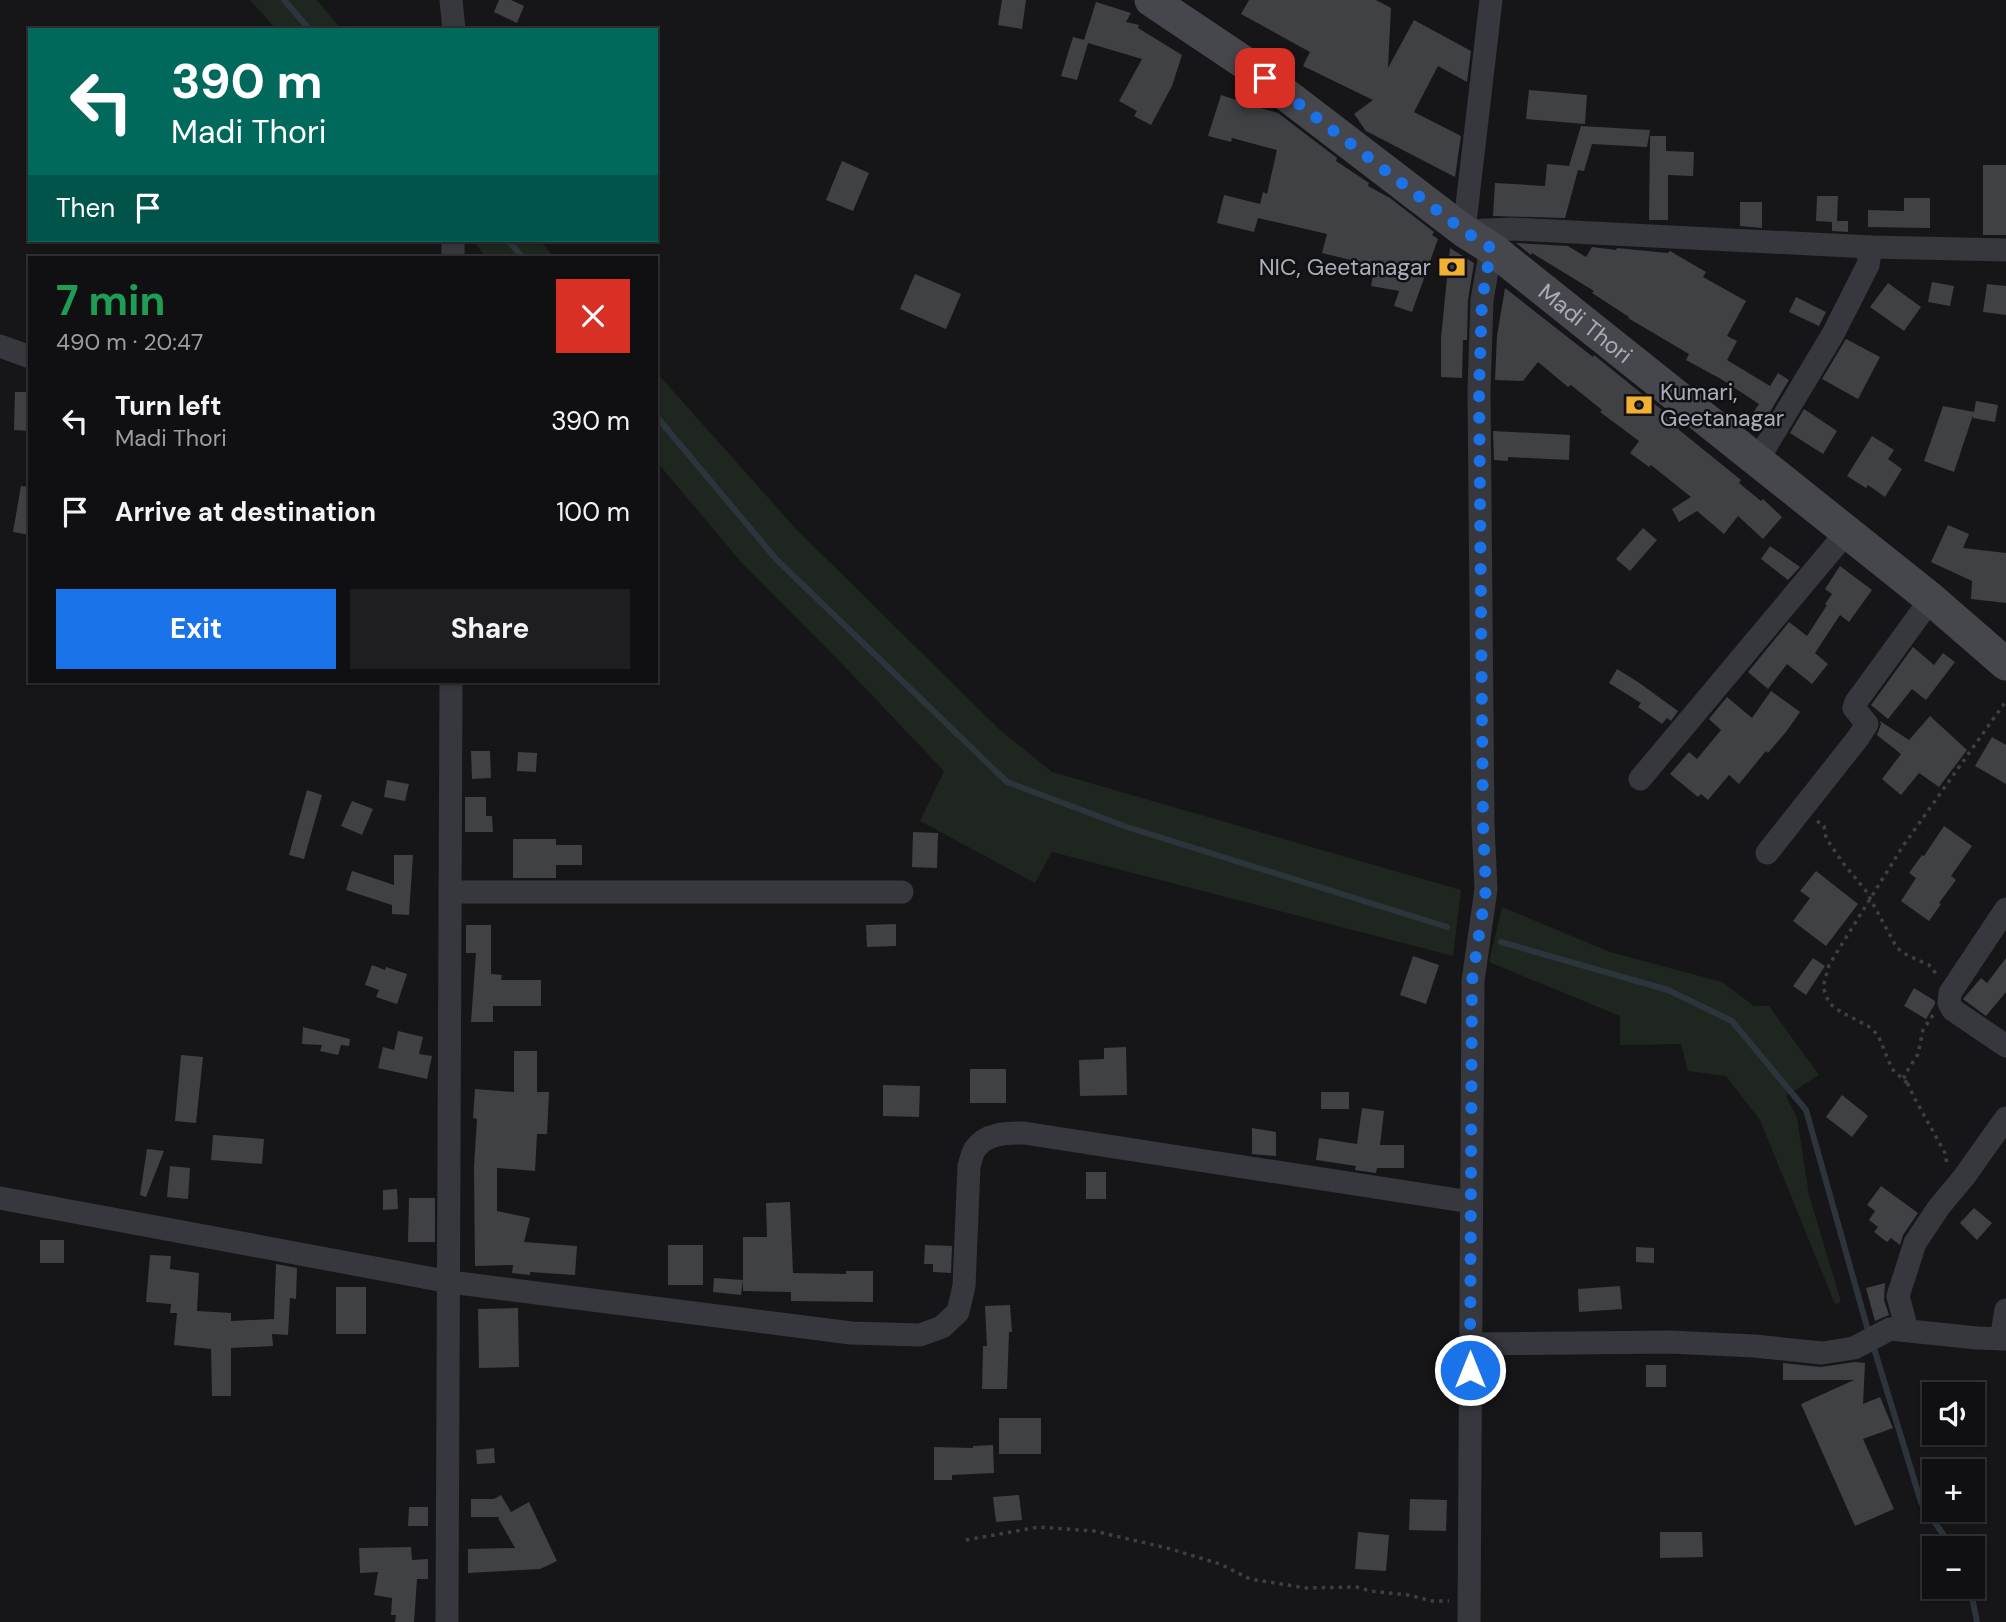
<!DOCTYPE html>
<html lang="en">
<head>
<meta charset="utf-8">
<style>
  :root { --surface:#101012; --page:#1e1e20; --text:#f1f3f6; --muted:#9c9d9f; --line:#303032; --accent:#1a73e8 }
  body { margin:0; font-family:"DM Sans",sans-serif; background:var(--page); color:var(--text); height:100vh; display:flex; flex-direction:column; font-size:26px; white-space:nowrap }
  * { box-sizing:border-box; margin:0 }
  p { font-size:23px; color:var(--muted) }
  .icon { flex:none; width:38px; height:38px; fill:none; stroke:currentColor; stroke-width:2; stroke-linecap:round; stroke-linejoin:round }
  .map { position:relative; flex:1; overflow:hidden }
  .side { position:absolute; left:28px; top:256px; width:630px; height:427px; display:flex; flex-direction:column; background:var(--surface); border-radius:0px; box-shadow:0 2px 5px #0004,0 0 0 2px var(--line) }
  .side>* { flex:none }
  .top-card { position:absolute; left:28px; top:28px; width:630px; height:214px; border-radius:0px; box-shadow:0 2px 5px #0004,0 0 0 2px var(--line); background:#00695c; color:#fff; overflow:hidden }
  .fabs { position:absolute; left:1922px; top:1382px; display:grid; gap:14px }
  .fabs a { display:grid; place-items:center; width:63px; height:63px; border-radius:0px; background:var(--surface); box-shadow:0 2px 5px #0004,0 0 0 2px var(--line); font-size:35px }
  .pin { position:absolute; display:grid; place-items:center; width:60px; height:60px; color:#fff; margin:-30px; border-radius:14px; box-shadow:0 4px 10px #0006 }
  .me { position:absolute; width:77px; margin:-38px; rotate:0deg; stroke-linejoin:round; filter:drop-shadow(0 0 5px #0008) }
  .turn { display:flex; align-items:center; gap:24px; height:147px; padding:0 28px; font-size:32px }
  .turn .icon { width:91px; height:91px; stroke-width:2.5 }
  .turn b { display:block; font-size:49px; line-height:60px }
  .then { display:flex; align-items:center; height:66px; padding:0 28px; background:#0003; gap:14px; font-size:26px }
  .round { display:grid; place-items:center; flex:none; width:74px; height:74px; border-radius:0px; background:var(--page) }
  .overview { display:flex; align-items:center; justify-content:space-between; height:119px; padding:0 28px }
  h1 { font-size:42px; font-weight:700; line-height:52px; color:#1e9e55 }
  .primary-button { display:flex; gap:14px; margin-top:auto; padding:14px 28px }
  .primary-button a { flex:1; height:80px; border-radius:0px; background:var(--accent); color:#fff; font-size:28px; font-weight:700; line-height:80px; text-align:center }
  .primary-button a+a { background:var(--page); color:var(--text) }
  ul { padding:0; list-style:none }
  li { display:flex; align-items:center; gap:21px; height:91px; padding:0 28px }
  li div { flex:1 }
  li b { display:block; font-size:26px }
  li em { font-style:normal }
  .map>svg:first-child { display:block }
  .green { fill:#1e261f }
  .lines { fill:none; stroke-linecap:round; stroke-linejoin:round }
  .stream { stroke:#2c353c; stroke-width:6 }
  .building { fill:#404145 }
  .path { stroke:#3d3f44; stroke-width:3.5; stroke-dasharray:3.5 5; stroke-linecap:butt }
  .street { stroke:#37383d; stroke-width:23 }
  .secondary { stroke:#45474d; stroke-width:33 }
  .route { stroke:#1a73e8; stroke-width:12; stroke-dasharray:0 21.6 }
  .labels { text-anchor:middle; stroke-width:5; stroke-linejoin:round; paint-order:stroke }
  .poi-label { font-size:23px; fill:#a8adb8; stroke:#111113; text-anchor:end }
  .street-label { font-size:23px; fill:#a8adb8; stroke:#111113 }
</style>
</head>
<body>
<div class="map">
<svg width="2006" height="1622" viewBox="0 0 2006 1622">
  <rect width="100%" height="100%" fill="#161618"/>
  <g class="green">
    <path d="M250,0H317L342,30H277Z"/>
    <path d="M472,240H539L554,257H486Z"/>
    <path d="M656,372L796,529L999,729L1052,772L1461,890L1453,956L1052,852L1035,883L920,821L944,771L848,670L741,562L656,461Z"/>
    <path d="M1502,907L1610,952L1722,982L1754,1006H1769L1819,1075L1786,1096L1797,1118L1809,1195L1841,1302L1835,1304L1760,1120L1726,1076L1688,1071L1681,1044L1620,1045V1016L1489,962Z"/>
  </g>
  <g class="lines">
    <g class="stream">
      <path d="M284,0L310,30"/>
      <path d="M508,240L522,257"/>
      <path d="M656,416L776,559L1007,782L1127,827L1447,927"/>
      <path d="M1501,942L1668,990L1732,1021L1806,1110L1869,1334"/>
      <path d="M1873,1345L1921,1502L1953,1549"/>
      <path d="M1970,1587L1977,1622"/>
    </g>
  </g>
  <g class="building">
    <path d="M499,0H511L524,6L517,23L494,12Z"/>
    <path d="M1002,0H1026L1022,29L998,25Z"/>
    <path d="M1249,0H1376L1391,8L1388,68L1414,20L1471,51L1467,82L1438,66L1414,112L1461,136L1455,177L1366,131L1354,114L1373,100L1303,66L1310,52L1241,14Z"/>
    <path d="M1096,2L1131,13L1126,22L1139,25L1138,28L1182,55L1172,86L1151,125L1134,116L1137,111L1119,101L1142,59L1088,43L1077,80L1061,76L1073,37L1084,40Z"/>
    <path d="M1529,90L1587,95L1585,124L1526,119Z"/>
    <path d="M1221,95L1243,102V103L1278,113L1337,158L1336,161L1369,183L1368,186L1390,198L1434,232L1432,235L1438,239L1412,312L1394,306L1399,291L1371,286L1375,266L1322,253L1327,234L1258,218L1254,232L1217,223L1224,195L1260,204L1263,192L1267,194L1277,150L1232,138L1231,142L1208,136Z"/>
    <path d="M1581,126L1650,130L1647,147L1592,144L1584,171L1578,170L1565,218L1493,216L1495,183L1545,186L1547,164L1569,166Z"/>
    <path d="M1650,136H1666V151L1694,152L1693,176L1668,175V220H1649Z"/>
    <path d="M842,161L869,173L853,211L826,200Z"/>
    <rect x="1983" y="165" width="23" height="70"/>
    <path d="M1817,196H1838L1837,221H1848V232L1832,231V222L1816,221Z"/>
    <path d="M1904,198H1930V228L1868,227V210L1904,211Z"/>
    <path d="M1740,202H1762V228L1740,226Z"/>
    <path d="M1516,243L1568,246L1586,257L1592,247L1616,250L1617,248L1668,253L1670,251L1706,272L1703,277L1746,301L1727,336L1737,341L1727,360L1770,386L1778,373L1789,380L1765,420L1753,413L1759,404L1721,379L1686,360L1689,354L1628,318L1629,317L1592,293L1594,291L1532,253L1531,255Z"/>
    <path d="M1450,248L1474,263L1468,300L1467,340H1463L1462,378L1441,377V338Z"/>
    <path d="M915,274L961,294L946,329L900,309Z"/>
    <path d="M1932,282L1954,286L1950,306L1928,302Z"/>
    <path d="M1888,283L1921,307L1904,331L1870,307Z"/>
    <path d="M1987,284L2006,286V315L1983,312Z"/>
    <path d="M1505,288L1593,357L1594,355L1662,410L1660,412L1679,426L1678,429L1741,480L1739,483L1761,501L1763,499L1782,517L1763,539L1738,516L1724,534L1697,511L1679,522L1672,509L1691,497L1651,465L1649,467L1630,453L1639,441L1600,412L1602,410L1571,385L1568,387L1538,362L1523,381L1495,380L1497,336Z"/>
    <path d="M1796,297L1826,312L1819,326L1789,312Z"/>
    <path d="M1846,339L1880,357L1858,399L1822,379Z"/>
    <path d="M15,392H30V431L14,430Z"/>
    <path d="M1976,401L1998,405L1995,422L1973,418V415L1954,472L1924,461L1943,406L1974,412Z"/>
    <path d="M1804,409L1837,431L1823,454L1790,433Z"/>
    <path d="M1493,431L1570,435L1569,460L1508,457V461L1494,460Z"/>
    <path d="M1872,436L1894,450L1888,459L1902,469L1885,497L1868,485L1866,488L1847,476Z"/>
    <path d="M21,486L30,487V535L13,532Z"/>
    <path d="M1948,525L1969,534L1963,548L2006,553V603L1971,599L1972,581L1931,562Z"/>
    <path d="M1643,528L1657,540L1630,571L1616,559Z"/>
    <path d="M1770,546L1800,567L1788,580L1761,559Z"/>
    <path d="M1840,566L1872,590L1849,622L1840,615L1815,653L1828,664L1812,684L1787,664L1768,689L1748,672L1789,622L1807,636L1827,605L1825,604L1832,594L1825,589Z"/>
    <path d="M1913,647L1934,665L1943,653L1955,662L1926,700L1912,689L1888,719L1871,705Z"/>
    <path d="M1617,669L1638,682L1678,711L1671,721L1667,718L1662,724L1638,707L1641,703L1609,683Z"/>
    <path d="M1771,691L1800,712L1786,732L1768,753L1766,751L1739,784L1729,775L1708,800L1701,794L1698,797L1670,774L1689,752L1697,759L1721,730L1709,719L1727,697L1752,718Z"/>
    <path d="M1930,716L1967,750L1939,787L1919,773L1901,795L1882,779L1901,754L1877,735L1881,724L1880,721L1909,740Z"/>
    <path d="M1992,737L2006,745V784L1975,766Z"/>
    <path d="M471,751H490L491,778L472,779Z"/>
    <path d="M518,752L537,753L536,772L517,771Z"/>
    <path d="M387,780L409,784L405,801L384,797Z"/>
    <path d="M307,790L322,795L304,859L289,855Z"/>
    <path d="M465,797H486V816H492L493,832H465Z"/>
    <path d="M352,801L373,809L362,835L341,826Z"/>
    <path d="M1944,826L1972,846L1951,876L1956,880L1939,903L1941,904L1929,921L1901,901L1916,878L1909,873L1922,855L1924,856Z"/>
    <path d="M913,832L938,833L937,868L912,867Z"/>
    <path d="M513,839H556V845H582V865H556V878H513Z"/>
    <path d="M394,855H413L409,915L392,914V905L346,890L352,871L394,885Z"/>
    <path d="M1816,871L1858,904L1826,946L1793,921L1810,898L1800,891Z"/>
    <path d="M896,924V946L867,947L866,925Z"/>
    <path d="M466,925H491V974L502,975L501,980H541V1006H493V1022H471L476,953H466Z"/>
    <path d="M1413,956L1439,965L1426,1004L1400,995Z"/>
    <path d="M1813,958L1825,966L1806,995L1793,986Z"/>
    <path d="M2006,958V992L1986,1016L1963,999L1981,978L1987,983Z"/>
    <path d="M372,965L385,970L386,967L407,974L397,1004L376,997L379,990L365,985Z"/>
    <path d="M1914,988L1935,1001V1004L1926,1019L1904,1006Z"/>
    <path d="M303,1027L350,1039L349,1046L341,1045L338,1055L320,1051L322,1045L302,1044Z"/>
    <path d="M398,1031L423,1037L419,1054L432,1056L427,1079L378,1068L383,1047L394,1050Z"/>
    <path d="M1126,1047L1127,1095L1080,1096L1079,1060L1104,1059V1048Z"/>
    <path d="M514,1051H537V1092H549L547,1134H537L535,1171L497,1168V1211L530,1218L524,1242L577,1246L575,1275L530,1272V1275L512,1273L513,1265L475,1266L474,1167L477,1119L473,1118L475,1089L514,1092Z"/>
    <path d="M181,1055L203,1057L196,1123L175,1121Z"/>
    <rect x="970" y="1069" width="36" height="34"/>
    <path d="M883,1085L920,1086L919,1117L883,1116Z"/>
    <rect x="1321" y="1092" width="28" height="17"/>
    <path d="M1842,1095L1868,1116L1852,1137L1826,1117Z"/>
    <path d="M1362,1108L1384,1111L1380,1145H1404V1168H1377L1376,1173L1355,1170L1356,1166L1316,1160L1319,1138L1357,1144Z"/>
    <path d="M1252,1128L1276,1132V1156L1252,1154Z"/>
    <path d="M213,1135L264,1139L262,1164L211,1160Z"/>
    <path d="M147,1149L164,1151L146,1197L140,1195Z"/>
    <path d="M170,1166L190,1168L188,1199L167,1197Z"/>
    <rect x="1086" y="1172" width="20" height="27"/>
    <path d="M1881,1186L1918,1213L1903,1235L1900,1245L1891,1238L1887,1242L1874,1232L1878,1227L1869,1220L1875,1211L1867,1205Z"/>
    <path d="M397,1189L398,1209L383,1210V1190Z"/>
    <path d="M409,1198H435V1242H408Z"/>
    <path d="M790,1202L793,1273L846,1274V1271H873V1302L791,1301V1292L743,1291V1237H767L766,1203Z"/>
    <path d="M1974,1208L1992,1223L1977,1240L1960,1223Z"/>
    <rect x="40" y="1240" width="24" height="23"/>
    <rect x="668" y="1245" width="35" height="40"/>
    <path d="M925,1245L952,1246L951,1273L933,1272V1264H924Z"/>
    <path d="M1636,1247L1654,1248V1263L1636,1262Z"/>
    <path d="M150,1255L171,1256L170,1269L199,1273L197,1311L231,1313V1321L274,1319L276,1264L297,1268L296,1299L290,1298L288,1335L272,1334L273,1346L231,1348V1396H212L211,1349L174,1345L177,1313H170L171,1304L146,1302Z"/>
    <path d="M714,1278L743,1280L741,1295L713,1292Z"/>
    <path d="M1885,1283L1884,1300L1889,1315L1875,1321L1866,1288Z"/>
    <path d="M1620,1286L1622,1309L1579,1312L1578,1289Z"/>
    <rect x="336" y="1287" width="30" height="47"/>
    <path d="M1010,1305L1012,1332H1009L1007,1389H982L983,1346H987L985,1306Z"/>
    <path d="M518,1308L519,1367L479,1368L478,1309Z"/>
    <path d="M1854,1362L1865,1363L1863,1404L1880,1397L1893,1428L1863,1439L1894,1509L1855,1526L1801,1404L1854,1380H1783V1363L1821,1367Z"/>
    <rect x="1646" y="1365" width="20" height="22"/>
    <rect x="999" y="1418" width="42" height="36"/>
    <path d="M993,1445L994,1473L952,1475V1480H934V1447L973,1448V1446Z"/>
    <path d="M494,1448L495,1463L477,1464L476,1450Z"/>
    <path d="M501,1495L511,1512L529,1502L557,1561L540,1569L468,1573V1549L515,1548L498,1518L500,1517H471V1499H494Z"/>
    <path d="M1019,1495L1022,1520L996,1522L993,1497Z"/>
    <path d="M1410,1499L1447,1500L1446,1531L1409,1530Z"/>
    <path d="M409,1507H428V1526H408Z"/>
    <path d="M1358,1532L1389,1535L1386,1571L1355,1569Z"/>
    <path d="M1660,1532H1702L1703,1557L1660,1558Z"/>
    <path d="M411,1547L412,1560L428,1559V1579H417L414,1622H395L396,1615H391L392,1598L374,1595L378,1572L360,1573L359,1548Z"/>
  </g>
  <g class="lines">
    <g class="path">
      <path d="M1817,821L1824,826L1826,838L1843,863L1866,891L1897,948L1907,955L1929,965L1938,976"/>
      <path d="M1933,1015L1923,1030L1918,1054L1904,1076L1915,1099L1945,1153L1947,1164"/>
      <path d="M1907,1083L1892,1069L1878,1035L1868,1026L1841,1012L1829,1003L1823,987L1829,965L1903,846L2006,701"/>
      <path d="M966,1540L1039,1527L1094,1531L1167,1548L1220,1564L1250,1579L1306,1588L1356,1587L1371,1591L1408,1595L1432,1601H1449"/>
    </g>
    <g class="street">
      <path d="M451,0L454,30"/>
      <path d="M1491,0L1464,231L1512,229L1871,247L2006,250"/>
      <path d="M453,257V240"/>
      <path d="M0,346L30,357"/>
      <path d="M1757,461L1833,334L1868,265L1871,247"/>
      <path d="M1640,779L1846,533"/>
      <path d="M1767,853L1858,738L1867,724L1854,708L1856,702L1931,599"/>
      <path d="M451,892H902"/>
      <path d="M2006,909L1950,993L1949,1003L1953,1010L2006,1046"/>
      <path d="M0,1198L450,1282L851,1333L920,1335L942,1327L958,1312L964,1286L969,1166C971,1161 972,1153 975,1149C986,1133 1007,1133 1024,1133L1471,1202"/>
      <path d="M1907,1330L1898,1296L1915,1243L1939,1207L1964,1177L2006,1118"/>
      <path d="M2001,1339L2006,1310"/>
      <path d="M1470,1344L1670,1342L1754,1346L1822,1353L1854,1348L1890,1329L1977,1338L2006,1339"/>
      <path d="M447,1622L451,681"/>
      <path d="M1469,1622L1473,981L1486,889L1483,825L1479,390L1482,300L1491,248"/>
    </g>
    <path class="secondary" id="s1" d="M1151,0L1242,61L1464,231L1491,248L1931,599L2006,664"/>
  </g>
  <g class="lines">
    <path class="route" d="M1265,78L1464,231L1491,248L1482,300L1479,390L1483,825L1486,889L1472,981L1470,1370"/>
  </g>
  <defs>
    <g id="bank-bare" transform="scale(2.1)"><path d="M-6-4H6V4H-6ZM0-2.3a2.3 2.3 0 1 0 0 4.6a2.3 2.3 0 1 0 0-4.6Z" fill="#f2b134" stroke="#111113" stroke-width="2.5" paint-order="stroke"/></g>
  </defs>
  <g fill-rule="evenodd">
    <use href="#bank-bare" x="1452" y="267"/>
    <use href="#bank-bare" x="1639" y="405"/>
  </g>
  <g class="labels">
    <g class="poi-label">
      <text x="1431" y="275">NIC, Geetanagar</text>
      <text x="1660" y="400" text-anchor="start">Kumari,<tspan x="1660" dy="26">Geetanagar</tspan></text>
    </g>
    <g class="street-label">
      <text dy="8" stroke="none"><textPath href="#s1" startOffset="542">Madi Thori</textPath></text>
    </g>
  </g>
</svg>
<div class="fabs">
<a><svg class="icon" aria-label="sound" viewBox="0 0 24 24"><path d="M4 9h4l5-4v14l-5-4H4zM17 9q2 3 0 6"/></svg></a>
<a>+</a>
<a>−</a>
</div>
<div class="pin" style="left:1265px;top:78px;background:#d93025"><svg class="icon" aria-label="arrive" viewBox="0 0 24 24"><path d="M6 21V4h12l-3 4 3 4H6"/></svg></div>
<svg class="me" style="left:1470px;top:1370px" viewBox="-20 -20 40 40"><circle r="17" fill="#1a73e8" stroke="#fff" stroke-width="3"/><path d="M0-11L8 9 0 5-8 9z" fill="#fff"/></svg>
<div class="top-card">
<div class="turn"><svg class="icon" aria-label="left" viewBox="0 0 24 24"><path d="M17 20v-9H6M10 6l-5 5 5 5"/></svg><div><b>390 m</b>Madi Thori</div></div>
<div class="then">Then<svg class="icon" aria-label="arrive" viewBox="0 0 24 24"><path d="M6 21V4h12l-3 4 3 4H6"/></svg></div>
</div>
<section class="side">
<div class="overview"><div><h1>7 min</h1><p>490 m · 20:47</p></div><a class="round" style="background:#d93025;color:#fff"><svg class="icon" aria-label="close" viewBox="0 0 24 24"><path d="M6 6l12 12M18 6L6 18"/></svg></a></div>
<ul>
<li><svg class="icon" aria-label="left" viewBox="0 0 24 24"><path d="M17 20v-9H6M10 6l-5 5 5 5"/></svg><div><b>Turn left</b><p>Madi Thori</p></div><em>390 m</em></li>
<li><svg class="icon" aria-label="arrive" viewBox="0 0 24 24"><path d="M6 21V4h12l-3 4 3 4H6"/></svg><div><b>Arrive at destination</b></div><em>100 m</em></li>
</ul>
<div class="primary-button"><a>Exit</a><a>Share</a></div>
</section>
</div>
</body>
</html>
